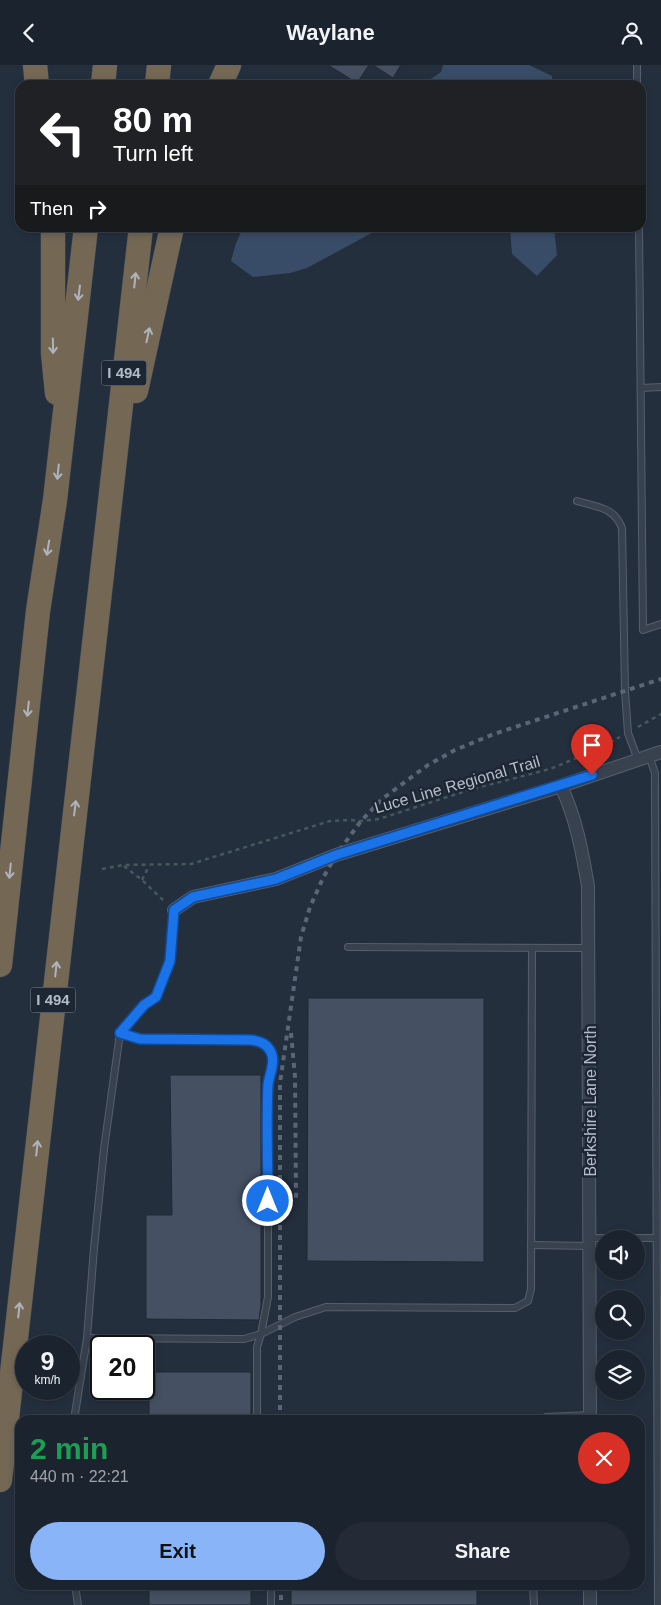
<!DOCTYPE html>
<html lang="en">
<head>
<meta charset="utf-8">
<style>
  :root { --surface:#1b232e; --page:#242b36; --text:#f1f3f6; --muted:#a0a4aa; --line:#39404a; --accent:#8ab4f8 }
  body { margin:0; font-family:Helvetica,sans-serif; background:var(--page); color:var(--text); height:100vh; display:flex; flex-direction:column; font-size:19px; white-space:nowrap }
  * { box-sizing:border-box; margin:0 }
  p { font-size:16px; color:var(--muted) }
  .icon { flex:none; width:28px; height:28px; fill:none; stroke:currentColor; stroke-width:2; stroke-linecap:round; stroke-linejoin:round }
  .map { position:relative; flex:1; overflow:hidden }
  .details { position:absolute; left:15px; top:1350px; width:630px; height:175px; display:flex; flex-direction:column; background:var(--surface); border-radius:15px; box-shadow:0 2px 8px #0003,0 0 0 1px var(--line) }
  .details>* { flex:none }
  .hud { position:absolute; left:15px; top:15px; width:631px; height:152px; border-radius:15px; box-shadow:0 2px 8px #0003,0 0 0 1px var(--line); background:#202124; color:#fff; overflow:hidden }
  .fabs { position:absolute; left:595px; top:1165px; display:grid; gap:10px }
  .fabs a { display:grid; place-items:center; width:50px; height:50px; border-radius:50%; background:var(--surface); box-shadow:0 2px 8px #0003,0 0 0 1px var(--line); font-size:25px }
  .speed { position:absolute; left:15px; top:1270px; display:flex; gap:10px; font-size:25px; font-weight:700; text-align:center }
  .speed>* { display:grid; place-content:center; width:65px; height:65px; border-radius:50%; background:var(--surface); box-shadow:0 2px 8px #0003,0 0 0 1px var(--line); line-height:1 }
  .speed small { font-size:12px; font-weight:400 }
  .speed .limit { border:2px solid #111; border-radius:8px; background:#fff; color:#111 }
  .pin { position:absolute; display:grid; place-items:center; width:42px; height:42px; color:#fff; margin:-51px -21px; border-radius:50% 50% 50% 0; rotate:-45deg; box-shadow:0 0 5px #0007 }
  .pin .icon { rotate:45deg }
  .me { position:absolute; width:55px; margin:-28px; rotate:0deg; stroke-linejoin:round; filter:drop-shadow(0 0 4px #0008) }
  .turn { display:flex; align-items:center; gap:18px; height:105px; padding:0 15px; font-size:22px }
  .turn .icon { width:65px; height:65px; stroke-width:2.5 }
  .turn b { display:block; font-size:35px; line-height:42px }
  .then { display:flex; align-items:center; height:48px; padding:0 15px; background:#0003; gap:10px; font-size:19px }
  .round { display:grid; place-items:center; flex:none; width:52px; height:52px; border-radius:26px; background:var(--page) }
  .overview { display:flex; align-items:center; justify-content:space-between; height:85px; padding:0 15px }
  h1 { font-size:30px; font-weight:800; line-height:38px; color:#1e9e55 }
  .primary-button { display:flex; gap:10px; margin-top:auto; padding:10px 15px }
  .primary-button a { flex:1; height:58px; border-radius:30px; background:var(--accent); color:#111; font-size:20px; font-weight:800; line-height:58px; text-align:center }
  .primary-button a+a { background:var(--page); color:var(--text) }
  header { display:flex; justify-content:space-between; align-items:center; height:65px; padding:0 15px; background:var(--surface); font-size:22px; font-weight:800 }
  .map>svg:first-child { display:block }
  .water { fill:#394c67 }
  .building { fill:#455162; stroke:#1f2835 }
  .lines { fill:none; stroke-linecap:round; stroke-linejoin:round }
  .service-casing { stroke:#565f6c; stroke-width:8 }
  .minor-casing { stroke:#565f6c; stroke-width:14 }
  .motorway-casing { stroke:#434c59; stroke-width:25 }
  .path { stroke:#44595c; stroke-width:2.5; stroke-dasharray:4 4; stroke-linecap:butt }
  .service { stroke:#38414e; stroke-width:6 }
  .minor { stroke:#38414e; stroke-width:12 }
  .motorway { stroke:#746855; stroke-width:24 }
  .rail { stroke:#5a6575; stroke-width:4; stroke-dasharray:5 5; stroke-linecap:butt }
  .oneway { stroke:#aeb4bd }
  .route-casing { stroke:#114b97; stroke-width:12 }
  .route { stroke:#1a73e8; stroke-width:9 }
  .labels { text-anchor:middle; stroke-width:5; stroke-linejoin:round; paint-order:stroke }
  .shield { fill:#1d2633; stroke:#878f9c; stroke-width:1 }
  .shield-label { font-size:15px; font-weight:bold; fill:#b4bcc9 }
  .street-label { font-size:16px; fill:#b4bcc9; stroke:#1d2633 }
</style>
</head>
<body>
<header><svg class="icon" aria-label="back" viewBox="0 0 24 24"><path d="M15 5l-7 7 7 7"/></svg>Waylane<svg class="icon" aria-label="person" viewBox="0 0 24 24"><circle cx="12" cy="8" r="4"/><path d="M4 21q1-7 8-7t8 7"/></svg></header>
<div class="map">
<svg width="661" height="1540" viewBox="0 0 661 1540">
  <rect width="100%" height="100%" fill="#242f3e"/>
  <g class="water">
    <path d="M443,0H529L552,11V20H422L441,7Z"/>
    <path d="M243,163V162L381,163L307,203L290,208L253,212L231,196L236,178Z"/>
    <path d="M510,163H554L557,190L537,211L512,189Z"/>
  </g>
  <g class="building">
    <path d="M328,0H369L357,18Z"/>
    <path d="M373,0H401L393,13Z"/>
    <path d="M308,933H484V1197L307,1196Z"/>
    <path d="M170,1010H261V1240L259,1255L146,1254V1150H172Z"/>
    <rect x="149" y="1307" width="102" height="48"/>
    <rect x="149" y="1520" width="102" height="20"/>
    <rect x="291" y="1520" width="186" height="20"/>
  </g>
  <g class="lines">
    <g class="service-casing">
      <g id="service">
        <path d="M637,0V20"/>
        <path d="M639,162L643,565L661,559"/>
        <path d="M641,323L661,322"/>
        <path d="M577,436C597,442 614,442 622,463L625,626L628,668L638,695"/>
        <path d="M649,691L655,708L658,1540"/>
        <path d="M348,882L588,883"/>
        <path d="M120,968L140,974L251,975C278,980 273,998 268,1018V1232L261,1269L257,1282V1355"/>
        <path d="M590,1173H656"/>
        <path d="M531,1180L590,1181"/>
        <path d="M87,1273L94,1183L104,1084L120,968L144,940L156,932L170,896L174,845"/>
        <path d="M74,1355L87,1273L244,1274L261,1269L295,1252L326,1242L515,1243L528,1236L531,1224L532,883"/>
        <path d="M543,1355L546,1352L590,1350"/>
        <path d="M75,1520L78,1540"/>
        <path d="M271,1520V1540"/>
        <path d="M533,1520L534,1540"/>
      </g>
    </g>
    <g class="minor-casing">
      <g id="minor">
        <path d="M561,721C576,753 582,786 588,821L590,1355"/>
        <path d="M174,845L193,832L276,814L336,790L561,721L661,687"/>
        <path d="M590,1520V1540"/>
      </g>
    </g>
    <g class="motorway-casing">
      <g id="motorway">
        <path d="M35,0L37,20"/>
        <path d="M103,20L105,0"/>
        <path d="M157,20L159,0"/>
        <path d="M220,20L229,0"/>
        <path d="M53,162V288L57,328"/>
        <path d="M136,326L172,162"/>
        <path d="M0,900L38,546L55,435L86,162"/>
        <path d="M0,1415L141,162"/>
      </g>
    </g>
    <g class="path">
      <path d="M638,662L661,649"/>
      <path d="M124,801L142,815L165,837"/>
      <path d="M102,804L123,800L191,799L330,756L350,755L361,756L379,754L469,725L550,704L596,685L620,672"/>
      <path d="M142,815L149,801"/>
    </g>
    <use href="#service" class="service"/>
    <use href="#minor" class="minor"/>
    <use href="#motorway" class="motorway"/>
    <g class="rail">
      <path d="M291,968L295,1012L296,1133"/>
      <path d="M280,1355V1018L301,872L310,842L323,813L336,790L361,756L382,734L428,700L455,685L494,669L661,614"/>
      <path d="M281,1520V1540"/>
    </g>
  </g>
  <defs><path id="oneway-shaft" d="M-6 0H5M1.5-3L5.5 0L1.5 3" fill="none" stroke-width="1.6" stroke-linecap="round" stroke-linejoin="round" transform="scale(1.25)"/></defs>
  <g class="oneway">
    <use href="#oneway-shaft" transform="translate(135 215) rotate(-84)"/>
    <use href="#oneway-shaft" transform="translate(79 228) rotate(97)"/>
    <use href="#oneway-shaft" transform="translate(148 270) rotate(-78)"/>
    <use href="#oneway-shaft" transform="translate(53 281) rotate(89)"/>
    <use href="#oneway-shaft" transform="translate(58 407) rotate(96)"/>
    <use href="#oneway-shaft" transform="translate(48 483) rotate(99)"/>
    <use href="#oneway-shaft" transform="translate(28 644) rotate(96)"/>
    <use href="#oneway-shaft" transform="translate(75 743) rotate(-83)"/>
    <use href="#oneway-shaft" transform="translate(10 806) rotate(96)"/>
    <use href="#oneway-shaft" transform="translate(56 904) rotate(-84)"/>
    <use href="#oneway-shaft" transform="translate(37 1083) rotate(-84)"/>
    <use href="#oneway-shaft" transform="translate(19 1245) rotate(-84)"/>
  </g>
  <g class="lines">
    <g class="route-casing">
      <path id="route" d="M268,1136C268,1098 266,1059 268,1020C269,1010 275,1000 272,990C269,980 261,976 251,975L140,974L120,968L144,940L156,932L170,896L174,845L193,832L276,814L336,790L592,710"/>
    </g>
    <use href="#route" class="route"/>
  </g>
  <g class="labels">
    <g class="shield">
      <rect x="101.5" y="295.5" width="45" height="25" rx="4"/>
      <rect x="30.5" y="922.5" width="45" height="25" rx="4"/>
    </g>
    <g class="shield-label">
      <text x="124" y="313">I 494</text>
      <text x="53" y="940">I 494</text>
    </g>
    <g class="street-label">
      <text transform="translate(457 719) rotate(-16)" y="6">Luce Line Regional Trail</text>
      <text transform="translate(590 1036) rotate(-90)" y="6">Berkshire Lane North</text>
    </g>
  </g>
</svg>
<div class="fabs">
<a><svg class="icon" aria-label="sound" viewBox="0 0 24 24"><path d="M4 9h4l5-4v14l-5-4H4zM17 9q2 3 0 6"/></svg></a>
<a><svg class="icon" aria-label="search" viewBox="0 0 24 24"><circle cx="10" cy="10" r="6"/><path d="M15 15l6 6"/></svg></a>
<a><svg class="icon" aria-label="layers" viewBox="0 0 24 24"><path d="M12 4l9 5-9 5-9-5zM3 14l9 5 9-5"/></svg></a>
</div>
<div class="speed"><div>9<small>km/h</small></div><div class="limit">20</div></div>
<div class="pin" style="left:592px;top:710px;background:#d93025"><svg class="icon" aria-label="arrive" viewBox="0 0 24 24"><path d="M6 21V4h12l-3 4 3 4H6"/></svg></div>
<svg class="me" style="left:268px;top:1136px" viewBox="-20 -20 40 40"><circle r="17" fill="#1a73e8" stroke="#fff" stroke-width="3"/><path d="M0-11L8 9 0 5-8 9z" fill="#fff"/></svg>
<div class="hud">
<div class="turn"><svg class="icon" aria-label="left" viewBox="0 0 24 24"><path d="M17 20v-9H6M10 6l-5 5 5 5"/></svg><div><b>80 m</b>Turn left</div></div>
<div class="then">Then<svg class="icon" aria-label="right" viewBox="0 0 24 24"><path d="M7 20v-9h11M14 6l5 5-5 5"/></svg></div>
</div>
<section class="details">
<div class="overview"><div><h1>2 min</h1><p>440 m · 22:21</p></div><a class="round" style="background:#d93025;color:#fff"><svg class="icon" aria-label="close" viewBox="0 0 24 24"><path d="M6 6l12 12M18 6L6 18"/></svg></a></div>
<div class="primary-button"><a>Exit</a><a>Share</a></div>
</section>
</div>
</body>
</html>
